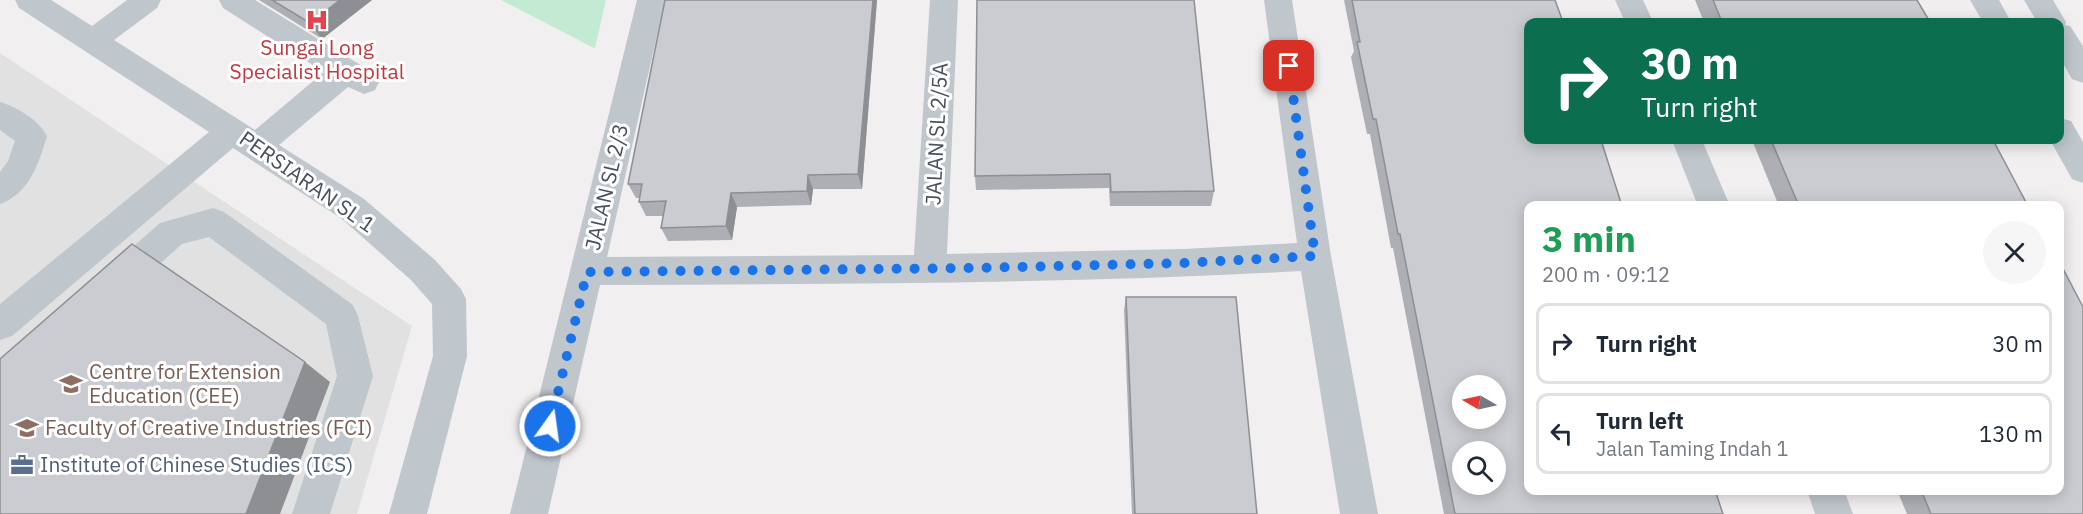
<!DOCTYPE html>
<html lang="en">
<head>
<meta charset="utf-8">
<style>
  :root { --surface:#fff; --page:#f6f6f7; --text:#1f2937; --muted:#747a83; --line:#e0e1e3 }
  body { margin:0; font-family:"IBM Plex Sans",sans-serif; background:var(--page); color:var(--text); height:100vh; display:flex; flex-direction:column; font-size:22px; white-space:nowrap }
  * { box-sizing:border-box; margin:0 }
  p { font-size:20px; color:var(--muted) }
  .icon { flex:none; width:33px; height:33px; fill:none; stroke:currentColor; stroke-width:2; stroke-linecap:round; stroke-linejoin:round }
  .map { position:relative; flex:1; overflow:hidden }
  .drawer { position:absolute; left:1524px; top:201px; width:540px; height:294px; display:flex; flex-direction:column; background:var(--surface); border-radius:12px; box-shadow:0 3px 15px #0003 }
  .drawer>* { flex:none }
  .top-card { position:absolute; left:1524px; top:18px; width:540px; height:126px; border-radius:12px; box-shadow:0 3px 15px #0003; background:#0b6e4f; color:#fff; overflow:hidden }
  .needle { width:39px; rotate:279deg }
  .controls { position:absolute; left:1452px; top:375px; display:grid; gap:12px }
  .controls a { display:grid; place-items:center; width:54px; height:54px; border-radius:50%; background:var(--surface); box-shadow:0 3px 15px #0003; font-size:30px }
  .pin { position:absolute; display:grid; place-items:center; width:51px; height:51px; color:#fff; margin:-26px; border-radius:12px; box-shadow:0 3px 9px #0006 }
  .me { position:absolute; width:66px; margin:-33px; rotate:14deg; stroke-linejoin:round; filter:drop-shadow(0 0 4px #0008) }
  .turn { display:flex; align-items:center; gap:21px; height:126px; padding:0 18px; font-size:27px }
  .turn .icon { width:78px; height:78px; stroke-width:2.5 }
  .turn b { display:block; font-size:42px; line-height:51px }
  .round { display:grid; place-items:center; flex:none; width:63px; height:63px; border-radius:32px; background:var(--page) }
  .head { display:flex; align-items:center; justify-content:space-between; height:102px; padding:0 18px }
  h1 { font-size:36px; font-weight:700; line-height:45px; color:#1e9e55 }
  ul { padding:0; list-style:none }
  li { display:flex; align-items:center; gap:18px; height:81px; margin:0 12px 9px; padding:0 6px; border:3px solid var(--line); border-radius:12px }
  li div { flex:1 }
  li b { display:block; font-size:22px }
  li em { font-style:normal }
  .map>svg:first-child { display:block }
  .education { fill:#e2e1e1 }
  .green { fill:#c3ead3 }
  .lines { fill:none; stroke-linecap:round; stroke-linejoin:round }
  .minor { fill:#bfc6cc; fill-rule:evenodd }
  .wall { fill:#aeafb4 }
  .shaded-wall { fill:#8d8f92 }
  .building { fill:#caccd1; stroke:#8d8f92; stroke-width:1.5; fill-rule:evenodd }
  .route { stroke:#1a73e8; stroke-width:10; stroke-dasharray:0 18 }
  .labels { text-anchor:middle; stroke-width:6; stroke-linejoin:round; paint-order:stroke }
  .health-label { font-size:21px; fill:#be3a42; stroke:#fff }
  .street-label { font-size:21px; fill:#49525b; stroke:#fff }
  .education-label { font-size:21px; fill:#785e54; stroke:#fff; text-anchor:start }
  .service-label { font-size:21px; fill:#4e5e75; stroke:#fff; text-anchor:start }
</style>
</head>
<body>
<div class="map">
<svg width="2083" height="514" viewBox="0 0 2083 514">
  <rect width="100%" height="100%" fill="#f1efef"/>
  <path class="education" d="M0,53L412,326L357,514H0Z"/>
  <path class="green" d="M501,0H606L595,48H594Z"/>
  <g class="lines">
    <g class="minor">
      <path d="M15,0H51L92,26L127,0H161L157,8L114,40L255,130L324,72L223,8L219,0H255L375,74L379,82L375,90L364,94L348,87L279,145L364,199L435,260L461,289L466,299L467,356L427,514H389L433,356L432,304L411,280L342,219L233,148L12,336L0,340V304L209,132L19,8Z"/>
      <path d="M637,0H665L607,257L914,255L930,0H958L947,254L1184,249L1297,243L1264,0H1292L1331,256L1378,514H1340L1301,271C1067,284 834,284 600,285L548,514H510Z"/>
      <path d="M1615,0H1643L1653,22H1625Z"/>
      <path d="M1970,0H1999L2011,22H1983Z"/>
      <path d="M2024,0H2053L2066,22L2065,25L2070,26L2083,46V83L2072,79L2060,58V22H2037Z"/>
      <path d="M0,102C17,107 39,120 47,136C39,163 29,194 0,204V172L8,161L15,141L0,130Z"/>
      <path d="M2060,118L2071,121L2083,142V183L2072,179L2050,140H2060Z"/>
      <path d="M1672,140H1702L1730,206H1698Z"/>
      <path d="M213,208L224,212L353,305L358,316L373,376L330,514H292L337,376L326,324L209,237L182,244L126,294L114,299L102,294L97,284L102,274L160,223Z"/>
      <path d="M1807,490H1844L1853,514H1815Z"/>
    </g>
  </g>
  <g class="wall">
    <path d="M259,0H372L322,39Z"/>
    <path d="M877,0L862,189H813L811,205L737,207L732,240L668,241L661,228L663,216H646L639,202V198H636L628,184Z"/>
    <path d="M977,0L1214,191L1211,206H1110L1109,188L976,190L975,176Z"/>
    <path d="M1344,0H1555L1723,514H1444L1393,248H1391L1370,134H1367L1351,57L1354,51Z"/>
    <path d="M1695,0H1917L1930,22H1704Z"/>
    <path d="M1752,140H1993L2028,206H1779Z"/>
    <path d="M1126,297L1257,514H1132L1124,310Z"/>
    <path d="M1897,490H2060L2083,514H1907Z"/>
  </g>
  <g class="shaded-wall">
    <path d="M340,0H372L322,39L310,23Z"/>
    <path d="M873,0H877L862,189L858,174Z"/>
    <path d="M808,175L813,189L811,205L807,191Z"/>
    <path d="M731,193L737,207L732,240L726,226Z"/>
    <path d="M305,362L330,382L280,514H246Z"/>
  </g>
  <g class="building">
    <path d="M272,0H340L310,23Z"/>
    <path d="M665,0H873L858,174L808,175L807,191L731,193L726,226L661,228L666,201L639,202L642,184H628Z"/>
    <path d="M977,0H1194L1214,191L1111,192L1110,174L975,176Z"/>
    <path d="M1352,0H1555L1563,22H1528V140H1601L1622,206H1528V490H1715L1723,514H1455L1400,234H1398L1376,119H1373L1357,42H1360ZM1462,386H1496V418H1462ZM1462,452H1496V484H1462Z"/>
    <path d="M1713,0H1917L1930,22H1722Z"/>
    <path d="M1771,140H1993L2028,206H1799Z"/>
    <path d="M132,244L305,362L246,514H0V359Z"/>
    <path d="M2060,263L2083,307V514H1931L1921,490H2060Z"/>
    <path d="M1126,297H1236L1257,514H1135Z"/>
  </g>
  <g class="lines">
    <path class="route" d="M550,426L587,272L976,268L1184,263L1315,256L1289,66"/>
  </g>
  <defs>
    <g id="hospital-bare" transform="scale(1.8)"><path d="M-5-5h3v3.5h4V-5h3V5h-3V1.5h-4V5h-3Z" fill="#e0444e" stroke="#fff" stroke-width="2.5" paint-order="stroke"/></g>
    <g id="university-bare" transform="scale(1.8)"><path d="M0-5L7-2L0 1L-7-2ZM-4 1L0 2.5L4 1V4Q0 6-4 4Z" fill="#8d6e63" stroke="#fff" stroke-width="2.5" paint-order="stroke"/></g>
    <g id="office-bare" transform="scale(1.8)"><path d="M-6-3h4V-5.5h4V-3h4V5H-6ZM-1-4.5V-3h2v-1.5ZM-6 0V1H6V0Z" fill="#5c6f8a" stroke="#fff" stroke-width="2.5" paint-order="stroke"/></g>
  </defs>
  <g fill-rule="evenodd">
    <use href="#hospital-bare" x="317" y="20"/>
    <use href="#university-bare" x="71" y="384"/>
    <use href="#university-bare" x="27" y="428"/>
    <use href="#office-bare" x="22" y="465"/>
  </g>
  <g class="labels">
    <g class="health-label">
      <text x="317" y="55">Sungai Long<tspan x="317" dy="24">Specialist Hospital</tspan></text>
    </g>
    <g class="street-label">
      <text transform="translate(937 134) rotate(-87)" y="7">JALAN SL 2/5A</text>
      <text transform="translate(307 182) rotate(35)" y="7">PERSIARAN SL 1</text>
      <text transform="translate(607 187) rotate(-77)" y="7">JALAN SL 2/3</text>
    </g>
    <g class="education-label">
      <text x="89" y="379">Centre for Extension<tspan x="89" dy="24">Education (CEE)</tspan></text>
      <text x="45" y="435">Faculty of Creative Industries (FCI)</text>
    </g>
    <g class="service-label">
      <text x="40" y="472">Institute of Chinese Studies (ICS)</text>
    </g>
  </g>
</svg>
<div class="controls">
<a><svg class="needle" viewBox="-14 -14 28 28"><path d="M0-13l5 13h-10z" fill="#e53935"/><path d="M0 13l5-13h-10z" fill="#747a83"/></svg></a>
<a><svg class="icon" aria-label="search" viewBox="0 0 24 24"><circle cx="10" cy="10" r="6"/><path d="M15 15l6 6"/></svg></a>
</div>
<div class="pin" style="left:1289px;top:66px;background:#d93025"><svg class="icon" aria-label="arrive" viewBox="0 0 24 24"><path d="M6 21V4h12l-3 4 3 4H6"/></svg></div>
<svg class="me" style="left:550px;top:426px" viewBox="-20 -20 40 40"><circle r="17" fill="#1a73e8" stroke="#fff" stroke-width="3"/><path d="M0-11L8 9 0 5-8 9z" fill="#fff"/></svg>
<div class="top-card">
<div class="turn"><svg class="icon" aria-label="right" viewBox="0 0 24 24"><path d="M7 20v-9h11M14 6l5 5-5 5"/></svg><div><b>30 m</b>Turn right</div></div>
</div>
<section class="drawer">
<div class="head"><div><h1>3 min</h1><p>200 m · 09:12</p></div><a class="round"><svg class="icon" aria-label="close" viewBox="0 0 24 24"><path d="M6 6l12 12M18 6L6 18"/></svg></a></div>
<ul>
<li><svg class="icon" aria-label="right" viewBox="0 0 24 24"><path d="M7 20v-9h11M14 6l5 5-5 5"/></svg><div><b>Turn right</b></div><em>30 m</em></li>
<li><svg class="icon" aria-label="left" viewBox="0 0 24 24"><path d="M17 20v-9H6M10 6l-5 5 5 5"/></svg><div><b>Turn left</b><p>Jalan Taming Indah 1</p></div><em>130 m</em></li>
</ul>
</section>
</div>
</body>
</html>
